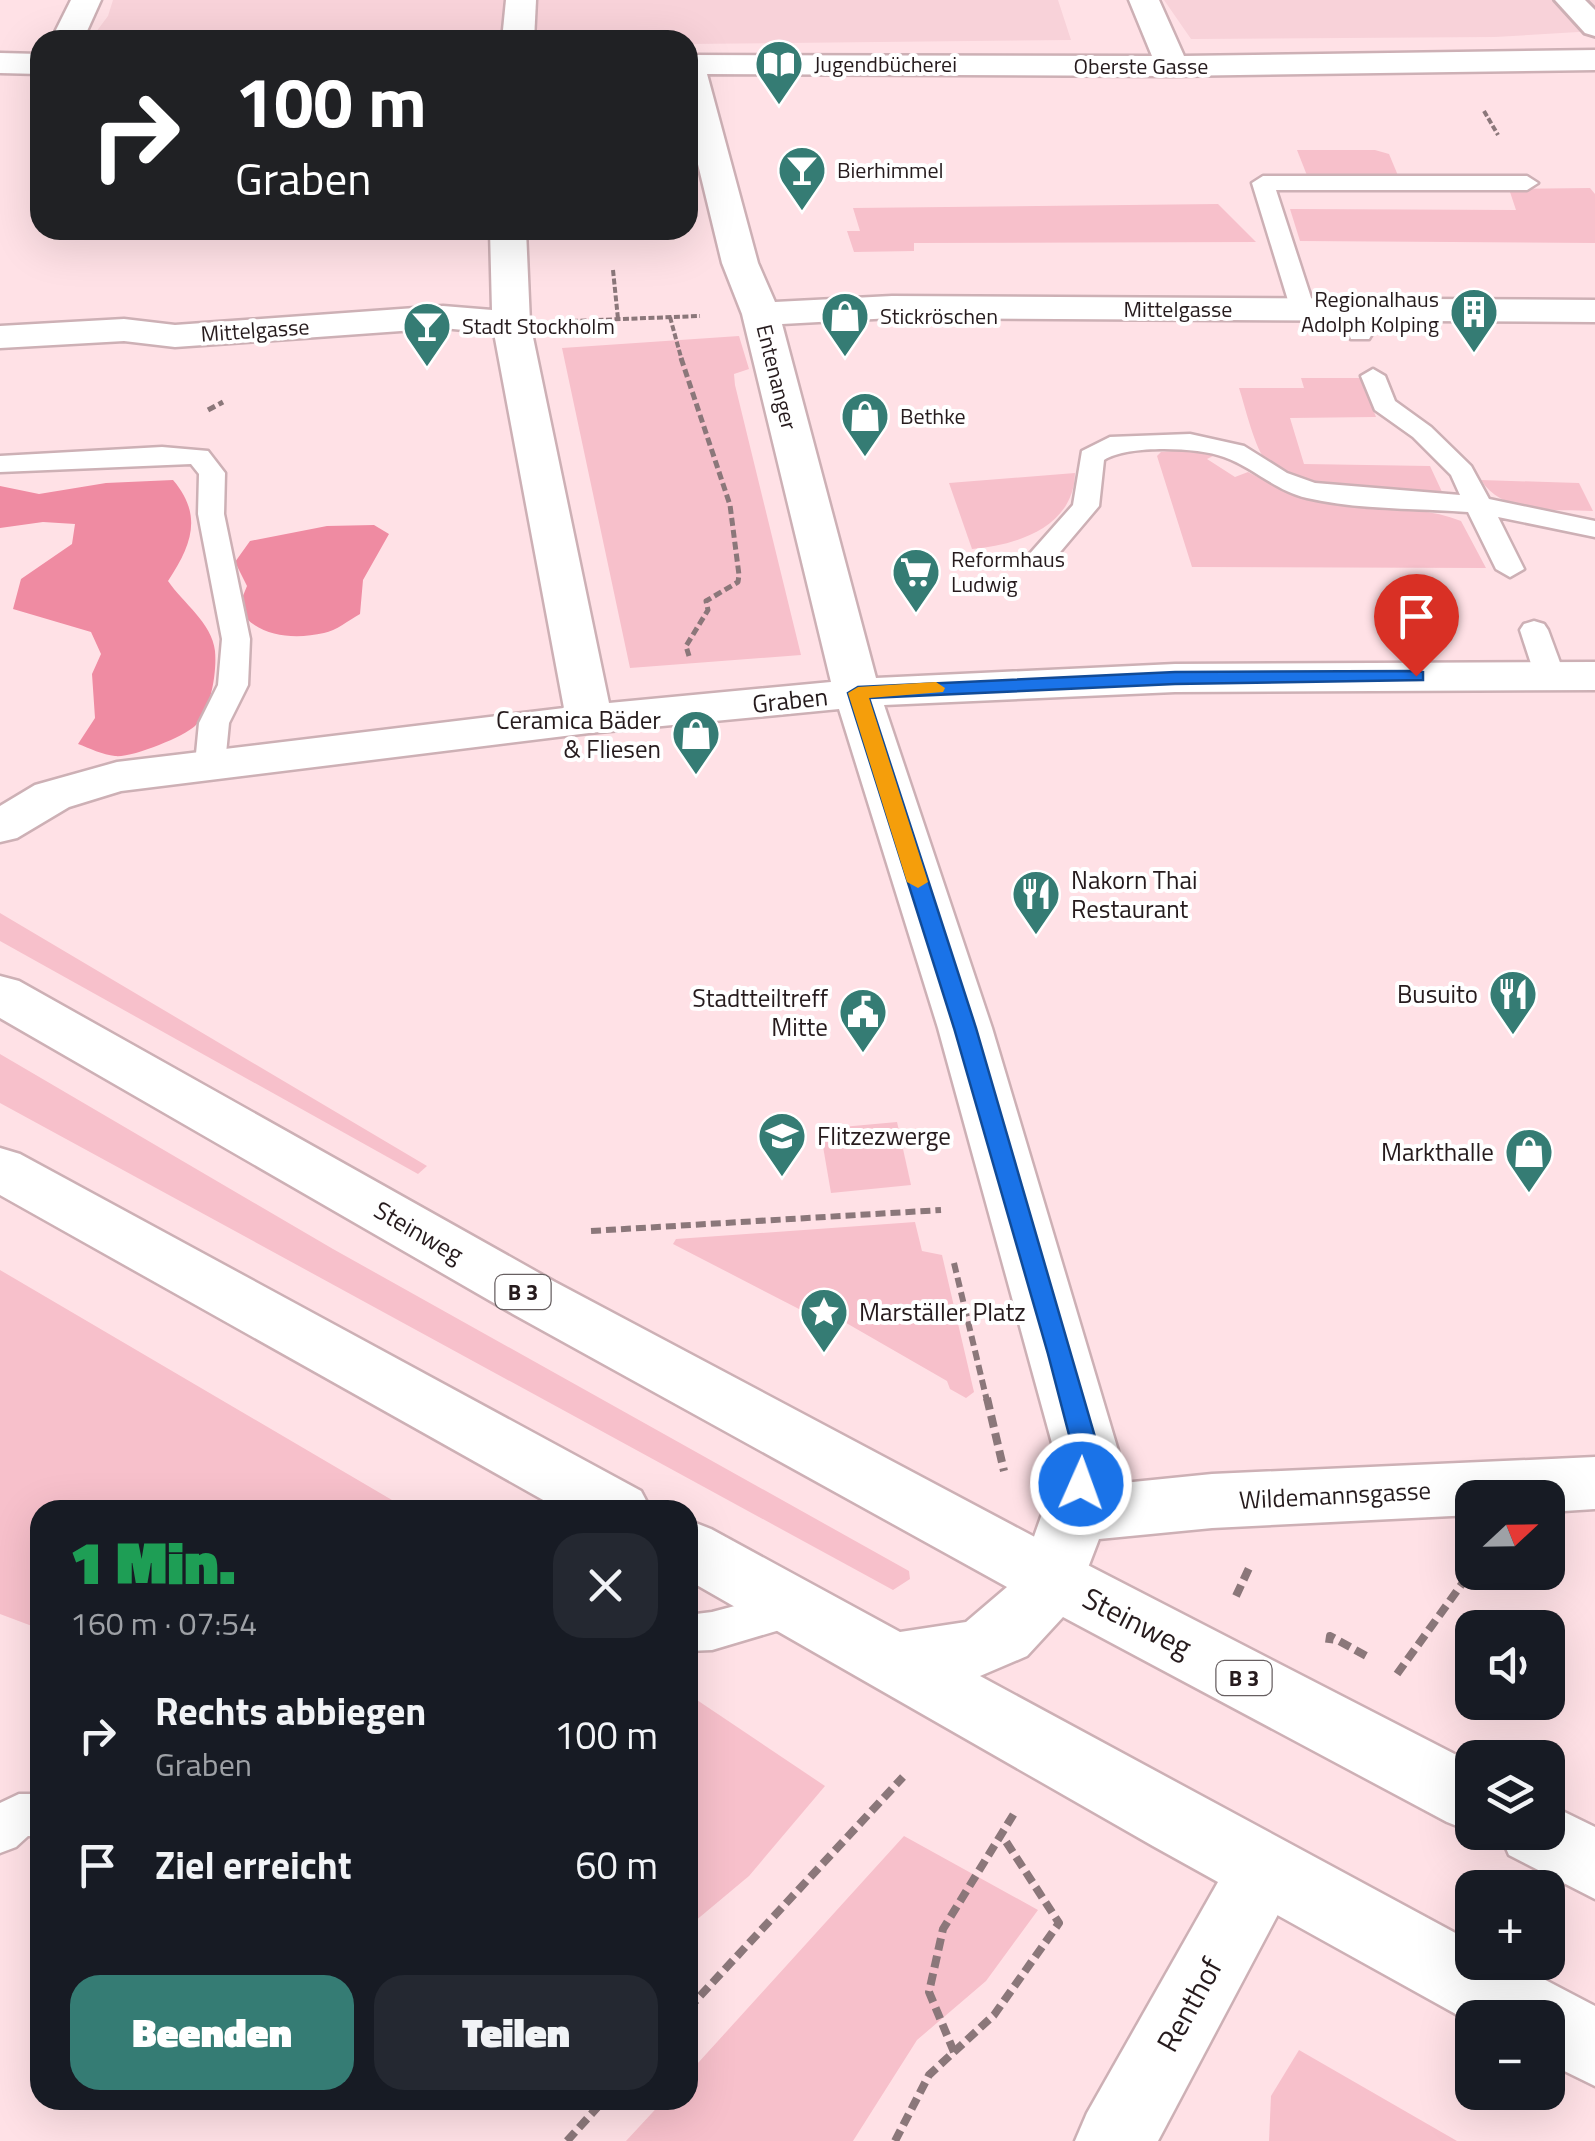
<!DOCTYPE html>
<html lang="de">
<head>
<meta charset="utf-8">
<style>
  :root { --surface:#171b24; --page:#242831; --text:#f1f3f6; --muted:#9ea1a6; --accent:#357c74 }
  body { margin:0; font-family:"Titillium Web",sans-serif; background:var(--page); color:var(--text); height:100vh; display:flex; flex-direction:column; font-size:38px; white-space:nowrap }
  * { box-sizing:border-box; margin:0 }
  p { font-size:32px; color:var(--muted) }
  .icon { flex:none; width:55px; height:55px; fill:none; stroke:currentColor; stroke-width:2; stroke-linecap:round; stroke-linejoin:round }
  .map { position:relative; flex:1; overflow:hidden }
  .details { position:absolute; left:30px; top:1500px; width:668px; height:610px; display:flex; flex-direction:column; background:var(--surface); border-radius:30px; box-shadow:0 10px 40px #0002 }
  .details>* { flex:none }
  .banner { position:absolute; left:30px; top:30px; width:668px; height:210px; border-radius:30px; box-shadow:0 10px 40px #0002; background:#202124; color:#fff; overflow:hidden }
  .needle { width:65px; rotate:68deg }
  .tools { position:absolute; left:1455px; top:1480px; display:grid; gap:20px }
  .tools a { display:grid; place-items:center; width:110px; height:110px; border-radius:20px; background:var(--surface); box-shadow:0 10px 40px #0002; font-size:50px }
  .pin { position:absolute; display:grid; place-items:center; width:85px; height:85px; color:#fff; margin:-102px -42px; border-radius:50% 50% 50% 0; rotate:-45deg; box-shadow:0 0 10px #0007 }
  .pin .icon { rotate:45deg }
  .me { position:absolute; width:110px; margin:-55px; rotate:2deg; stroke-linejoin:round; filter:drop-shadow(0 0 8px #0008) }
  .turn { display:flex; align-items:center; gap:35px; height:210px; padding:0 40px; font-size:45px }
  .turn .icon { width:130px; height:130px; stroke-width:2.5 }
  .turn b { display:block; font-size:70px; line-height:85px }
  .round { display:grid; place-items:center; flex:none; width:105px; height:105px; border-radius:30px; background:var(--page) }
  .summary { display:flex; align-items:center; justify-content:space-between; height:170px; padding:0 40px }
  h1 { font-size:60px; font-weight:800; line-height:75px; color:#1e9e55 }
  .primary-button { display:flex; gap:20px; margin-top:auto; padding:20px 40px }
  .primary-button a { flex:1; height:115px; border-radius:30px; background:var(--accent); color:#fff; font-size:40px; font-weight:800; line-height:115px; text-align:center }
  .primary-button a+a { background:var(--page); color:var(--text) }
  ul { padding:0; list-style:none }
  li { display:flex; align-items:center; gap:30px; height:130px; padding:0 40px }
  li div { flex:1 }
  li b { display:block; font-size:38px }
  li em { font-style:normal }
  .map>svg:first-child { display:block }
  .built { fill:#f8d2d9 }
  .green { fill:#f7c0cb }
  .forest { fill:#ef8ba2 }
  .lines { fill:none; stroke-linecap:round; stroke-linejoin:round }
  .service-casing { stroke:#cdb0b5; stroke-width:5 }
  .pedestrian-casing { stroke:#cdb0b5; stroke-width:6 }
  .minor-casing { stroke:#cdb0b5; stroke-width:5 }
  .primary-casing { stroke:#cdb0b5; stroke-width:5 }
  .path-far3 { stroke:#8b777a; stroke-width:4; stroke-dasharray:6 2.5; stroke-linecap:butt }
  .path-far2 { stroke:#8b777a; stroke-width:5; stroke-dasharray:8 4; stroke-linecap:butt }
  .path-far1 { stroke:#8b777a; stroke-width:6; stroke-dasharray:10 5; stroke-linecap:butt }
  .path { stroke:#8b777a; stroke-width:8; stroke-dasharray:12 6; stroke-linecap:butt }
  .service { fill:#fff; fill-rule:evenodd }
  .pedestrian { fill:#fff; fill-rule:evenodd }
  .minor { fill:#fff; fill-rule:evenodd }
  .primary { fill:#fff; fill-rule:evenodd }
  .route { fill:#1a73e8; stroke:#114b97; stroke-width:2.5 }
  .slow { fill:#f59e0b }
  .labels { text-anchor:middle; stroke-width:8; stroke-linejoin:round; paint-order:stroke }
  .far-poi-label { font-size:22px; fill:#261b1d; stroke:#fff; text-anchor:start }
  .far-street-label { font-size:22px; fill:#261b1d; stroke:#fff }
  .shield { fill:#fff; stroke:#675f61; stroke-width:2.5 }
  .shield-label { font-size:22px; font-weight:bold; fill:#261b1d }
  .street-label { font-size:25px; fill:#261b1d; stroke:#fff }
  .poi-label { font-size:25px; fill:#261b1d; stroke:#fff; text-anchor:end }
  .near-street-label { font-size:30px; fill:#261b1d; stroke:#fff }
</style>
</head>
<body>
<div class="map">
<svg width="1595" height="2141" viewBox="0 0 1595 2141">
  <rect width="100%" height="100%" fill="#ffe1e6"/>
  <g class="built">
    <path d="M113,0H1058L1071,40L688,44V40H90L108,16Z"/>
    <path d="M1164,0H1595V31L1495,37L1191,39Z"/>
  </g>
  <g class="green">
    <path d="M1297,150H1375L1389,154L1399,178H1308Z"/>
    <path d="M1590,188L1595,194V243L1300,241L1290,209L1516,210L1509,189Z"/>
    <path d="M1218,204L1256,242L914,243V251L854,252L847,231H860L853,208Z"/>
    <path d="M739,336L749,369L734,374L735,385L801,655L630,668L562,348Z"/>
    <path d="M1301,378H1361L1376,417L1290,418L1304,464L1430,466L1443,494C1399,491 1297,495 1267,462C1255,450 1245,406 1239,388H1304Z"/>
    <path d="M1185,450L1215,455L1207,459L1235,477L1248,472C1276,487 1304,501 1336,505C1379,511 1421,505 1461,521L1486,568L1192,567L1157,456L1161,452Z"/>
    <path d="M1075,473C1074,526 1019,545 972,549L949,483Z"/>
    <path d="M1481,480L1579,483L1593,511C1555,509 1503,515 1481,480Z"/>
    <path d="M0,913L427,1166L418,1174L0,941Z"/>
    <path d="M0,1054L333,1249L909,1571L910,1579L893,1590L0,1103Z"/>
    <path d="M897,1122L911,1185L831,1193L820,1129Z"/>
    <path d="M915,1222L922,1251L942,1255L974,1392L966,1398L950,1389L947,1381L841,1320L834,1327L673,1244L676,1239Z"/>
    <path d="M0,1270L409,1510H40V1629L0,1614Z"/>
    <path d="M688,1694L825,1786L749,1876L688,1927Z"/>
    <path d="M904,1836L1038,1910L986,1981L917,2040L853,2141H626L664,2100H688V2074Z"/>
    <path d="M1299,2050L1457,2141H1269L1271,2096Z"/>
  </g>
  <g class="forest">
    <path d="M173,480C203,515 192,545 168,581C183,603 212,623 215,651C217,672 211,711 195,726C183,737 132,758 115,756C103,755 89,748 78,744L95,718L92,674L101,654L91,632L13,609L21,579L72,544L75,524L43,522L0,528V486L39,494L106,483Z"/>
    <path d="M374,525L389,534L363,580L360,614C349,620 336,631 324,633C293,640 256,637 238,608L247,586L235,562L250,541L327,526Z"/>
  </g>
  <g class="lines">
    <g class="service-casing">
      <g id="service">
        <path d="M1263,176H1527L1538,183L1527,190H1276L1315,310L1303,317L1291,310L1252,183Z"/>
        <path d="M1352,303L1364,310L1372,334L1369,339H1351L1340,310Z"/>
        <path d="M1373,369L1385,376L1395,401L1431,427L1471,466L1489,499L1595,521V537L1498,517L1524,569L1510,577L1496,569L1468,512C1416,508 1358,510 1307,498C1274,490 1253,467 1224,457C1196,447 1128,445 1104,460L1099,506L1050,564H1030L1026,558L1073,505L1082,451L1110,437L1190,434L1244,446L1287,473L1315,483L1460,495L1451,475L1413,437L1375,410L1361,376Z"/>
        <path d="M162,447L208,451L225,473L224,514L250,639L248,685L229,723L225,764L221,771H199L195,764L199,723L218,685L222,639L198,514L199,474L191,464L0,472V456Z"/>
        <path d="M1534,621L1544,624L1548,630L1565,676L1560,682H1540L1535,676L1520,630L1524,624Z"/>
        <path d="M795,1590L810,1595L816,1608L810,1621L712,1650L688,1651V1615L712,1612Z"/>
        <path d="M19,1794H40V1836H28L16,1847L0,1853V1803Z"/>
      </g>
    </g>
    <g class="pedestrian-casing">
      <path id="pedestrian" d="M1555,0H1585L1595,10V36L1585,33Z"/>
    </g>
    <g class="minor-casing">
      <g id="minor">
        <path d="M71,0H101L83,40H51Z"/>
        <path d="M506,0H536L534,40H502Z"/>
        <path d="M1129,0H1159L1184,56L1595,50V70L1172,76L707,74L758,263L775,302L892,296L1595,300V322L892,318L782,324L876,678L1175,664L1595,662V690L1175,692L884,705L992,1028L1119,1454L1113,1484L1212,1474L1595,1457V1509L1548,1512V1498H1472V1515L1212,1528L1099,1539L1076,1599L1052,1607L1028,1599L1019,1579L1042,1514L1055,1454L938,1028L839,709L589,733L121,791L69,807L17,838L0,842V806L35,785L117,762L564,708L494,333L443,328L175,347L124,341L0,348V326L124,319L175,325L443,306L492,310L490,230H526L530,323L609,703L831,682L742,314L722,263L688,123V55L1152,56Z"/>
        <path d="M0,53L40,54V74L0,73Z"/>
        <path d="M1265,1835L1291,1845L1302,1869L1158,2141H1075L1087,2113L1239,1845Z"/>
      </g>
    </g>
    <g class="primary-casing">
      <g id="primary">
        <path d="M0,976L19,981L555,1282L1076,1559L1472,1763V1832L1447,1822L1063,1617L1027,1656L980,1676L1472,1942V1962H1511L1595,2006V2086L1548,2063V2018H1472V2023L1153,1846L688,1580V1520L711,1529L900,1632L966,1622L1007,1587L513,1314L0,1018Z"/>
        <path d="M0,1148L20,1154L641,1491L651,1510H561L0,1195Z"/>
        <path d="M1548,1804L1595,1827V1899L1509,1855L1499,1832H1548Z"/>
      </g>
    </g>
    <g class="path-far3">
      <path d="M1484,111L1498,135"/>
      <path d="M613,270L618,319"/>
      <path d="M670,317L682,361"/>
      <path d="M572,321L700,316"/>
    </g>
    <g class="path-far2">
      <path d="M681,358L730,505L739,575L738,582L706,601L708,610L686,646L689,656"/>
      <path d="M208,410L223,402"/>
    </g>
    <g class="path-far1">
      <path d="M591,1231L941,1210"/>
      <path d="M954,1263L987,1401"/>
    </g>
    <g class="path">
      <path d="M987,1398L1004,1471"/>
      <path d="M1236,1596L1250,1566"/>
      <path d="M1329,1643L1330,1636L1370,1658"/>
      <path d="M1397,1674L1472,1570"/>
      <path d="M688,2009L903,1777"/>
      <path d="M954,2052L929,1992L943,1929L1015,1812"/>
      <path d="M567,2141L604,2100"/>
      <path d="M895,2141L929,2075L994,2015L1059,1923L1003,1837"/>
    </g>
    <use href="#service" class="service"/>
    <use href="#pedestrian" class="pedestrian"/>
    <use href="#minor" class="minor"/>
    <use href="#primary" class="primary"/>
  </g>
  <path class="route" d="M1416,671L1423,672V680L1175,684L869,698L976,1028L1100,1454L1090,1491L1081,1494L1071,1491L1067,1484L1074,1454L1048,1354L954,1028L848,693L858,687L1175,672Z"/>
  <path class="slow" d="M936,682L945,688L943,692L869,698L928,882L918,888L907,882L848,693L858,687Z"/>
  <defs>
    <g id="library-pin" transform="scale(2.5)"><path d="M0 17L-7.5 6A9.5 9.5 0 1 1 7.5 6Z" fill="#357c74" stroke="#fff"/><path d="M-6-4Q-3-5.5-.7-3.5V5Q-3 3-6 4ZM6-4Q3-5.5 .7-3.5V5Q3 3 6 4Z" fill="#fff"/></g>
    <g id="bar-pin" transform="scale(2.5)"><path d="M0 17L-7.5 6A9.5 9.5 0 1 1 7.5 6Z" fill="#357c74" stroke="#fff"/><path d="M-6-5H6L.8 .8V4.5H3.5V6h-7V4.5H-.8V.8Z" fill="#fff"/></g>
    <g id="building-pin" transform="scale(2.5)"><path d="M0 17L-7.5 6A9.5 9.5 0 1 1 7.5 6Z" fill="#357c74" stroke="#fff"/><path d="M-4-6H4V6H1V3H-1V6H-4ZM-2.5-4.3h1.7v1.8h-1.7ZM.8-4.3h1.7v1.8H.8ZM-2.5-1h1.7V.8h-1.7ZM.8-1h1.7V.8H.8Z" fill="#fff"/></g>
    <g id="shop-pin" transform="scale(2.5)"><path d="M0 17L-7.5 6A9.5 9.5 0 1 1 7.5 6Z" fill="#357c74" stroke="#fff"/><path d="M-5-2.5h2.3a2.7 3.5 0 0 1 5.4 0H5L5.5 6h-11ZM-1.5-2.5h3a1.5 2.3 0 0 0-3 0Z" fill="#fff"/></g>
    <g id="supermarket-pin" transform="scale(2.5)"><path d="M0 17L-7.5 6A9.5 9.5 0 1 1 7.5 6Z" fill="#357c74" stroke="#fff"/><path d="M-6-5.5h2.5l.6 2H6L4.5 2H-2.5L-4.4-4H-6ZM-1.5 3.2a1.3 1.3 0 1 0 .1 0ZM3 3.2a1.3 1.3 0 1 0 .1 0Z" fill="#fff"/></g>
    <g id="restaurant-pin" transform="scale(2.5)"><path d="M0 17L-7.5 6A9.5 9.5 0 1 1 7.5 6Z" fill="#357c74" stroke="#fff"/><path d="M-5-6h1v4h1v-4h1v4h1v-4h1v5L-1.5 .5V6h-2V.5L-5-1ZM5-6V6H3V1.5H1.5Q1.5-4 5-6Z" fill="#fff"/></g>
    <g id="civic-pin" transform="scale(2.5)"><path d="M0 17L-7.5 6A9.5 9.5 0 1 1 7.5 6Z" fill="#357c74" stroke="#fff"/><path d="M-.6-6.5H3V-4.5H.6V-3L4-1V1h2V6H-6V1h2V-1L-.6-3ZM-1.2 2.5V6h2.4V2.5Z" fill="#fff"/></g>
    <g id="school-pin" transform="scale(2.5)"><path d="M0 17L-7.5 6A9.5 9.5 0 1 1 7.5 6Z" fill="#357c74" stroke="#fff"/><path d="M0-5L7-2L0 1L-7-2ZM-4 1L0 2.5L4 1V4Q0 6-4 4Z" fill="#fff"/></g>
    <g id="sight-pin" transform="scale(2.5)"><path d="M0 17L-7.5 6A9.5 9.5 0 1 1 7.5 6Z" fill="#357c74" stroke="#fff"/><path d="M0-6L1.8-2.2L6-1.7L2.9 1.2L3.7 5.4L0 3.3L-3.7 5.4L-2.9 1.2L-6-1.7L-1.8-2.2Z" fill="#fff"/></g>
  </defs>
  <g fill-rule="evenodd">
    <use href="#library-pin" x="779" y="64"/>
    <use href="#bar-pin" x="802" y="170"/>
    <use href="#building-pin" x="1474" y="312"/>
    <use href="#shop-pin" x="845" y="316"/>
    <use href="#bar-pin" x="427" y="326"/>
    <use href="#shop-pin" x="865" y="416"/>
    <use href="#supermarket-pin" x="916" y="572"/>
    <use href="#shop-pin" x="696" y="734"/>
    <use href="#restaurant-pin" x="1036" y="894"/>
    <use href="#restaurant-pin" x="1513" y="994"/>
    <use href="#civic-pin" x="863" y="1012"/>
    <use href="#school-pin" x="782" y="1136"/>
    <use href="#shop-pin" x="1529" y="1152"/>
    <use href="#sight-pin" x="824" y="1312"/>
  </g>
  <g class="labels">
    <g class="far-poi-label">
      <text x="814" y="72">Jugendbücherei</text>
      <text x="837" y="178">Bierhimmel</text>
      <text x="1439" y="307" text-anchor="end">Regionalhaus<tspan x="1439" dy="25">Adolph Kolping</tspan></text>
      <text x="880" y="324">Stickröschen</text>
      <text x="462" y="334">Stadt Stockholm</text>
      <text x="900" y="424">Bethke</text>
      <text x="951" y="567">Reformhaus<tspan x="951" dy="25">Ludwig</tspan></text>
    </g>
    <g class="far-street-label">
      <text x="1141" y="74">Oberste Gasse</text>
      <text x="1178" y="317">Mittelgasse</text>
      <text transform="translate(255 330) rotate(-4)" y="8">Mittelgasse</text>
      <text transform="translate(777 377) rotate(76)" y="8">Entenanger</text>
    </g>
    <g class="shield">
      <rect x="495.5" y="1275" width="55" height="34" rx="8"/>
      <rect x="1216.5" y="1661" width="55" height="34" rx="8"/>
    </g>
    <g class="shield-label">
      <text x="523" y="1300">B 3</text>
      <text x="1244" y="1686">B 3</text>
    </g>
    <g class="street-label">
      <text transform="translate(790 700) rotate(-6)" y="9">Graben</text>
      <text transform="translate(419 1232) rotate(30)" y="9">Steinweg</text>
      <text transform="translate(1335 1495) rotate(-3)" y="9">Wildemannsgasse</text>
    </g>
    <g class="poi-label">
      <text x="661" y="729">Ceramica Bäder<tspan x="661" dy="29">&amp; Fliesen</tspan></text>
      <text x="1071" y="889" text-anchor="start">Nakorn Thai<tspan x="1071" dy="29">Restaurant</tspan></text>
      <text x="1478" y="1003">Busuito</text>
      <text x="828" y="1007">Stadtteiltreff<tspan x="828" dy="29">Mitte</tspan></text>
      <text x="817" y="1145" text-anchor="start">Flitzezwerge</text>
      <text x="1494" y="1161">Markthalle</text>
      <text x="859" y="1321" text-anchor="start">Marställer Platz</text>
    </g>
    <g class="near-street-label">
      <text transform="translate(1137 1623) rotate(27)" y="10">Steinweg</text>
      <text transform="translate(1190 2005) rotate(-61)" y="10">Renthof</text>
    </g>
  </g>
</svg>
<div class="tools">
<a><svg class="needle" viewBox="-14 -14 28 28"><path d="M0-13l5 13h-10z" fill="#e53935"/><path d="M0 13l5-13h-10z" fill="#9ea1a6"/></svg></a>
<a><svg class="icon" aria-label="sound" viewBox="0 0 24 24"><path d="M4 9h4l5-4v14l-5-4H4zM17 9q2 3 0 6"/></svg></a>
<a><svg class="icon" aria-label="layers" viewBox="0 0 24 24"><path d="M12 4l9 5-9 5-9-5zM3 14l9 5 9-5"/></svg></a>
<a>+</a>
<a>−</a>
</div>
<div class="pin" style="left:1416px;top:676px;background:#d93025"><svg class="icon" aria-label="arrive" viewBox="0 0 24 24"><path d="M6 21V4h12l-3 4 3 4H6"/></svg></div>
<svg class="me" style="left:1081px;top:1484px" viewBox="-20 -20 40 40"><circle r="17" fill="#1a73e8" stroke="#fff" stroke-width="3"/><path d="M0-11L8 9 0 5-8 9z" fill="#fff"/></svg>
<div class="banner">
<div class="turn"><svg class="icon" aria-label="right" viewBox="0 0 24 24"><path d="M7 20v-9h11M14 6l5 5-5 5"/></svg><div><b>100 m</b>Graben</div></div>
</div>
<section class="details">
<div class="summary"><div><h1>1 Min.</h1><p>160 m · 07:54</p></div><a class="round"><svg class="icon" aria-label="close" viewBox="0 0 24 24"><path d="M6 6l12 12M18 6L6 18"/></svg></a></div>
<ul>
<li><svg class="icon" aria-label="right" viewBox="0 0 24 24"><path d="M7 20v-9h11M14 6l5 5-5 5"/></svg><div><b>Rechts abbiegen</b><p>Graben</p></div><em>100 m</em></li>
<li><svg class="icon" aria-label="arrive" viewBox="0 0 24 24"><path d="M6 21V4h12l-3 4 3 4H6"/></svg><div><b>Ziel erreicht</b></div><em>60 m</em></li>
</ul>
<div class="primary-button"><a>Beenden</a><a>Teilen</a></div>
</section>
</div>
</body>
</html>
